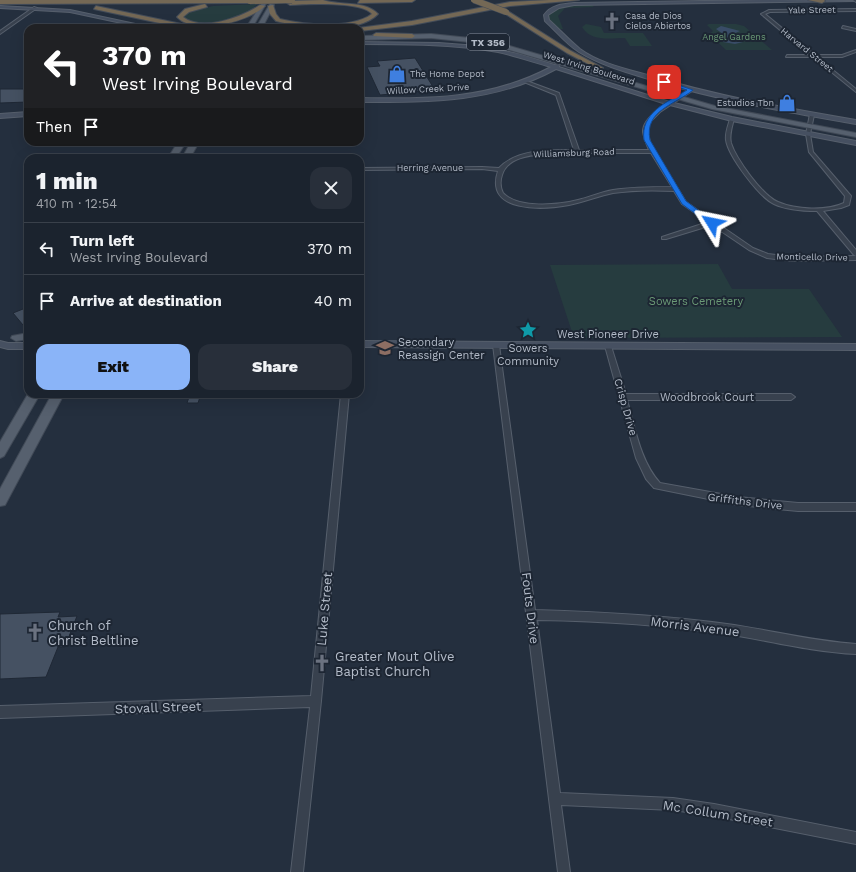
<!DOCTYPE html>
<html lang="en">
<head>
<meta charset="utf-8">
<style>
  :root { --surface:#1b232e; --page:#282f3a; --text:#f1f3f6; --muted:#a0a4aa; --line:#39404a; --accent:#8ab4f8 }
  body { margin:0; font-family:"Work Sans",sans-serif; background:var(--page); color:var(--text); height:100vh; display:flex; flex-direction:column; font-size:15px; white-space:nowrap }
  * { box-sizing:border-box; margin:0 }
  p { font-size:13px; color:var(--muted) }
  .icon { flex:none; width:22px; height:22px; fill:none; stroke:currentColor; stroke-width:2; stroke-linecap:round; stroke-linejoin:round }
  .map { position:relative; flex:1; overflow:hidden }
  .panel { position:absolute; left:24px; top:154px; width:340px; height:244px; display:flex; flex-direction:column; background:var(--surface); border-radius:12px; box-shadow:0 4px 16px #0002,0 0 0 1px var(--line) }
  .panel>* { flex:none }
  .guide { position:absolute; left:24px; top:24px; width:340px; height:122px; border-radius:12px; box-shadow:0 4px 16px #0002,0 0 0 1px var(--line); background:#202124; color:#fff; overflow:hidden }
  .pin { position:absolute; display:grid; place-items:center; width:34px; height:34px; color:#fff; margin:-17px; border-radius:8px; box-shadow:0 2px 6px #0006 }
  .me { position:absolute; width:44px; margin:-22px; rotate:305deg; stroke-linejoin:round; filter:drop-shadow(0 0 3px #0008) }
  .turn { display:flex; align-items:center; gap:14px; height:84px; padding:0 12px; font-size:18px }
  .turn .icon { width:52px; height:52px; stroke-width:2.5 }
  .turn b { display:block; font-size:28px; line-height:34px }
  .then { display:flex; align-items:center; height:38px; padding:0 12px; background:#0003; gap:8px; font-size:15px }
  .round { display:grid; place-items:center; flex:none; width:42px; height:42px; border-radius:12px; background:var(--page) }
  .headline { display:flex; align-items:center; justify-content:space-between; height:68px; padding:0 12px }
  h1 { font-size:24px; font-weight:800; line-height:30px }
  .cta { display:flex; gap:8px; margin-top:auto; padding:8px 12px }
  .cta a { flex:1; height:46px; border-radius:12px; background:var(--accent); color:#111; font-size:16px; font-weight:800; line-height:46px; text-align:center }
  .cta a+a { background:var(--page); color:var(--text) }
  ul { padding:0; list-style:none }
  li { display:flex; align-items:center; gap:12px; height:52px; padding:0 12px; border-top:1px solid var(--line) }
  li div { flex:1 }
  li b { display:block; font-size:15px }
  li em { font-style:normal }
  .map>svg:first-child { display:block }
  .green { fill:#263c3f }
  .water { fill:#394c67 }
  .building { fill:#455162; stroke:#1f2835 }
  .lines { fill:none; stroke-linecap:round; stroke-linejoin:round }
  .street-casing { stroke:#565f6c; stroke-width:2 }
  .secondary-casing { stroke:#565f6c; stroke-width:2 }
  .primary-casing { stroke:#414a57; stroke-width:2 }
  .highway-casing { stroke:#434c59; stroke-width:2 }
  .street { fill:#38414e; fill-rule:evenodd }
  .secondary { fill:#465061; fill-rule:evenodd }
  .primary { fill:#56606e; fill-rule:evenodd }
  .highway { fill:#746855; fill-rule:evenodd }
  .highway-bridge-casing { stroke:#434c59; stroke-width:7; stroke-linecap:butt }
  .highway-bridge { stroke:#746855; stroke-width:6 }
  .route { fill:#1a73e8; stroke:#114b97 }
  .labels { text-anchor:middle; stroke-width:4; stroke-linejoin:round; paint-order:stroke }
  .far-street-label { font-size:9px; fill:#b4bcc9; stroke:#1d2633 }
  .far-poi-label { font-size:9px; fill:#b4bcc9; stroke:#1d2633; text-anchor:start }
  .far-park-label { font-size:9px; fill:#6b9a76; stroke:#1d2633 }
  .shield { fill:#1d2633; stroke:#878f9c; stroke-width:1 }
  .shield-label { font-size:10px; font-weight:bold; fill:#b4bcc9 }
  .park-label { font-size:11px; fill:#6b9a76; stroke:#1d2633 }
  .street-label { font-size:11px; fill:#b4bcc9; stroke:#1d2633 }
  .poi-label { font-size:11px; fill:#b4bcc9; stroke:#1d2633; text-anchor:start }
  .near-street-label { font-size:13px; fill:#b4bcc9; stroke:#1d2633 }
  .near-poi-label { font-size:13px; fill:#b4bcc9; stroke:#1d2633; text-anchor:start }
</style>
</head>
<body>
<div class="map">
<svg width="856" height="872" viewBox="0 0 856 872">
  <rect width="100%" height="100%" fill="#242f3e"/>
  <g class="green">
    <path d="M257,4C241,23 206,28 184,19L183,15L184,13L213,6Z"/>
    <path d="M577,4H590L594,7L565,8L558,16L563,29H558L548,20V14L556,8Z"/>
    <path d="M586,24L601,27L604,33H643L652,46H630L625,38C610,38 591,42 582,27Z"/>
    <path d="M709,24H736L744,26L772,50H726L709,34L713,31L707,25Z"/>
    <path d="M718,264L732,289H809L842,337L574,338L550,265Z"/>
  </g>
  <path class="water" d="M721,26L740,31L728,36L743,42L735,44L723,42L721,38L726,36L716,29Z"/>
  <g class="building">
    <path d="M415,58L435,90L380,95L367,67L380,66L377,61Z"/>
    <path d="M0,89H28V102L0,103Z"/>
    <path d="M28,307V323L23,325L13,313Z"/>
    <path d="M190,394H201L198,403H187Z"/>
    <path d="M60,612L58,617L77,616L65,647H58L46,677L0,679V614Z"/>
  </g>
  <g class="lines">
    <g class="street-casing">
      <g id="street">
        <path d="M853,0H856V2Z"/>
        <path d="M34,7L37,8L0,34V31Z"/>
        <path d="M856,9V11L770,12L765,14L815,55H842L856,50V52L842,57H817L856,89V92L813,57H786L787,55H810L761,14L769,10Z"/>
        <path d="M843,26L856,29V31L842,28Z"/>
        <path d="M524,80L559,93L579,150H649C647,145 644,138 643,132C642,115 677,97 690,89H692V91L660,112L651,121L647,131L651,145L686,202L753,248L768,254L792,257L856,256V260L792,261L767,258L749,250L712,225L666,239H662V237L708,222L682,204L674,191C654,190 633,190 613,193C598,196 584,202 569,205C543,210 484,213 498,171L482,169L360,170V168L482,167L499,168C517,149 549,150 574,150L556,95L524,82ZM553,153H651L672,187C652,187 633,187 613,190C601,192 590,197 578,200C558,205 518,209 503,193C500,187 500,181 502,175C508,155 536,155 553,153Z"/>
        <path d="M810,114L814,115L810,134L813,152L851,196L849,205L841,208L823,211L856,250V256L854,255L817,211C803,211 787,210 774,204C760,198 728,156 726,140C725,133 728,126 730,119L732,118L734,119C732,127 729,135 731,143C736,159 763,196 778,202C796,210 827,211 844,203L845,196L809,152L806,134Z"/>
        <path d="M494,343H498L499,345L535,610C599,612 663,615 727,624C770,630 812,641 856,644V654C812,652 770,641 727,634C664,625 600,621 537,620L560,793L673,798L714,804L856,832V844L714,816L673,810L561,805L570,872H558L493,345Z"/>
        <path d="M606,344H608L611,346L626,394H791L795,397L791,400H627C635,427 640,461 660,483L738,497L798,503H856V511H798L738,505L654,488L646,479L636,458L605,346Z"/>
        <path d="M341,394H349L321,701L303,872H291L310,707L0,718V706L311,696Z"/>
      </g>
    </g>
    <g class="secondary-casing">
      <g id="secondary">
        <path d="M769,0L856,1L574,5L559,8L548,15L549,20C559,29 569,40 580,49C599,63 626,69 648,75C716,96 786,108 856,120V124C788,112 721,101 655,81C629,73 602,66 579,52C566,44 556,31 545,21L544,15C551,5 562,4 574,3Z"/>
        <path d="M0,6L70,10L154,28H145L70,12L0,8Z"/>
        <path d="M360,42L439,43L478,46L519,54L555,65H559V67L670,102L732,117L856,141V145L732,121L666,104L556,69C494,103 428,102 360,102V98C428,99 489,100 551,67C533,62 516,56 498,52C452,44 406,44 360,44Z"/>
        <path d="M28,112V116L0,118V114Z"/>
        <path d="M0,341L8,343H28V349H8L0,347Z"/>
        <path d="M360,341L856,344V350L360,347Z"/>
      </g>
    </g>
    <g class="primary-casing">
      <g id="primary">
        <path d="M264,0H268L252,28H246Z"/>
        <path d="M270,4L274,5L262,28H256Z"/>
        <path d="M431,34L489,40L715,106L856,133V137L712,109L489,44L431,38L360,40V36Z"/>
        <path d="M178,142H186L176,158H168Z"/>
        <path d="M191,142H199L190,158H182Z"/>
        <path d="M28,333V339L16,341L11,338L12,336Z"/>
        <path d="M28,394H40L4,456L0,458V442Z"/>
        <path d="M52,394H64L5,505L0,506V489Z"/>
      </g>
    </g>
    <g class="highway-casing">
      <g id="highway">
        <path d="M0,0H252L253,1L250,3L0,4Z"/>
        <path d="M323,0C340,6 365,0 378,14C358,35 301,28 276,21L270,14L268,6L273,5L276,14L280,19C304,25 352,29 372,14C362,1 306,4 290,5L287,3L290,1Z"/>
        <path d="M360,0H415L412,2L358,3Z"/>
        <path d="M549,0H579L510,6L412,25L360,31V28H358L412,21L510,2Z"/>
        <path d="M808,0H824L825,1L822,3Z"/>
        <path d="M205,4L207,7L189,12L183,17C203,32 242,17 260,5L265,6C248,22 195,36 177,17L185,9Z"/>
        <path d="M96,6L191,26L194,28H183L94,9Z"/>
        <path d="M506,10L571,51L603,68L598,69L567,53L504,13Z"/>
        <path d="M376,33L412,34L415,36L412,38L374,36L373,35Z"/>
      </g>
    </g>
    <use href="#street" class="street"/>
    <use href="#secondary" class="secondary"/>
    <use href="#primary" class="primary"/>
    <use href="#highway" class="highway"/>
    <g class="highway-bridge-casing">
      <g id="highway-bridge">
        <path d="M474,0L506,12"/>
        <path d="M250,1L292,0"/>
      </g>
    </g>
    <use href="#highway-bridge" class="highway-bridge"/>
  </g>
  <path class="route" d="M664,80L693,90C675,105 644,110 650,140L686,201L714,222V224H709L682,204L644,140C640,113 667,102 687,90L663,83Z"/>
  <defs>
    <g id="church-bare" transform="scale(1.38)"><path d="M-1.2-6h2.4v3.5h3.3v2.4h-3.3V6h-2.4V-.1h-3.3v-2.4h3.3Z" fill="#6b7280" stroke="#1d2633" stroke-width="2.5" paint-order="stroke"/></g>
    <g id="shop-bare" transform="scale(1.38)"><path d="M-5-2.5h2.3a2.7 3.5 0 0 1 5.4 0H5L5.5 6h-11ZM-1.5-2.5h3a1.5 2.3 0 0 0-3 0Z" fill="#3f7fe0" stroke="#1d2633" stroke-width="2.5" paint-order="stroke"/></g>
    <g id="sight-bare" transform="scale(1.38)"><path d="M0-6L1.8-2.2L6-1.7L2.9 1.2L3.7 5.4L0 3.3L-3.7 5.4L-2.9 1.2L-6-1.7L-1.8-2.2Z" fill="#0f9aa8" stroke="#1d2633" stroke-width="2.5" paint-order="stroke"/></g>
    <g id="school-bare" transform="scale(1.38)"><path d="M0-5L7-2L0 1L-7-2ZM-4 1L0 2.5L4 1V4Q0 6-4 4Z" fill="#8d6e63" stroke="#1d2633" stroke-width="2.5" paint-order="stroke"/></g>
  </defs>
  <g fill-rule="evenodd">
    <use href="#church-bare" x="612" y="21"/>
    <use href="#shop-bare" x="397" y="74"/>
    <use href="#shop-bare" x="787" y="103"/>
    <use href="#sight-bare" x="528" y="330"/>
    <use href="#school-bare" x="385" y="348"/>
    <use href="#church-bare" x="35" y="632"/>
    <use href="#church-bare" x="322" y="663"/>
  </g>
  <g class="labels">
    <g class="far-street-label">
      <text transform="translate(812 10) rotate(-1)" y="3">Yale Street</text>
      <text transform="translate(807 50) rotate(39)" y="3">Harvard Street</text>
      <text transform="translate(589 68) rotate(17)" y="3">West Irving Boulevard</text>
      <text transform="translate(428 89) rotate(-3)" y="3">Willow Creek Drive</text>
      <text transform="translate(574 153) rotate(-2)" y="3">Williamsburg Road</text>
      <text x="430" y="171">Herring Avenue</text>
      <text transform="translate(812 257) rotate(1)" y="3">Monticello Drive</text>
    </g>
    <g class="far-poi-label">
      <text x="625" y="19">Casa de Dios<tspan x="625" dy="10">Cielos Abiertos</tspan></text>
      <text x="410" y="77">The Home Depot</text>
      <text x="774" y="106" text-anchor="end">Estudios Tbn</text>
    </g>
    <g class="far-park-label">
      <text x="734" y="40">Angel Gardens</text>
    </g>
    <rect class="shield" x="467" y="34" width="42" height="16" rx="3"/>
    <g class="shield-label">
      <text x="488" y="46">TX 356</text>
    </g>
    <g class="park-label">
      <text x="696" y="305">Sowers Cemetery</text>
    </g>
    <g class="street-label">
      <text x="608" y="338">West Pioneer Drive</text>
      <text x="707" y="401">Woodbrook Court</text>
      <text transform="translate(626 407) rotate(74)" y="4">Crisp Drive</text>
      <text transform="translate(745 501) rotate(7)" y="4">Griffiths Drive</text>
    </g>
    <g class="poi-label">
      <text x="398" y="346">Secondary<tspan x="398" dy="13">Reassign Center</tspan></text>
      <text x="528" y="352" text-anchor="middle">Sowers<tspan x="528" dy="13">Community</tspan></text>
    </g>
    <g class="near-street-label">
      <text transform="translate(531 608) rotate(83)" y="5">Fouts Drive</text>
      <text transform="translate(324 609) rotate(-85)" y="5">Luke Street</text>
      <text transform="translate(695 626) rotate(7)" y="5">Morris Avenue</text>
      <text transform="translate(158 707) rotate(-2)" y="5">Stovall Street</text>
      <text transform="translate(718 813) rotate(9)" y="5">Mc Collum Street</text>
    </g>
    <g class="near-poi-label">
      <text x="48" y="630">Church of<tspan x="48" dy="15">Christ Beltline</tspan></text>
      <text x="335" y="661">Greater Mout Olive<tspan x="335" dy="15">Baptist Church</tspan></text>
    </g>
  </g>
</svg>
<div class="pin" style="left:664px;top:82px;background:#d93025"><svg class="icon" aria-label="arrive" viewBox="0 0 24 24"><path d="M6 21V4h12l-3 4 3 4H6"/></svg></div>
<svg class="me" style="left:712px;top:223px" viewBox="-20 -20 40 40"><path d="M0-17L14 15 0 8-14 15z" fill="#1a73e8" stroke="#fff" stroke-width="4"/></svg>
<div class="guide">
<div class="turn"><svg class="icon" aria-label="left" viewBox="0 0 24 24"><path d="M17 20v-9H6M10 6l-5 5 5 5"/></svg><div><b>370 m</b>West Irving Boulevard</div></div>
<div class="then">Then<svg class="icon" aria-label="arrive" viewBox="0 0 24 24"><path d="M6 21V4h12l-3 4 3 4H6"/></svg></div>
</div>
<section class="panel">
<div class="headline"><div><h1>1 min</h1><p>410 m · 12:54</p></div><a class="round"><svg class="icon" aria-label="close" viewBox="0 0 24 24"><path d="M6 6l12 12M18 6L6 18"/></svg></a></div>
<ul>
<li><svg class="icon" aria-label="left" viewBox="0 0 24 24"><path d="M17 20v-9H6M10 6l-5 5 5 5"/></svg><div><b>Turn left</b><p>West Irving Boulevard</p></div><em>370 m</em></li>
<li><svg class="icon" aria-label="arrive" viewBox="0 0 24 24"><path d="M6 21V4h12l-3 4 3 4H6"/></svg><div><b>Arrive at destination</b></div><em>40 m</em></li>
</ul>
<div class="cta"><a>Exit</a><a>Share</a></div>
</section>
</div>
</body>
</html>
